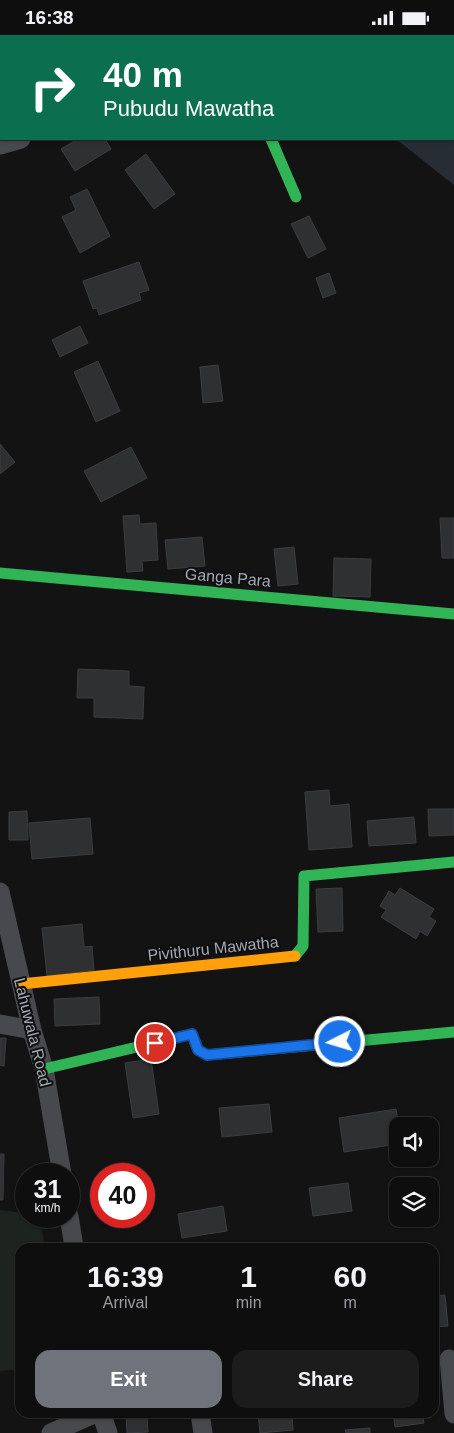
<!DOCTYPE html>
<html lang="en">
<head>
<meta charset="utf-8">
<style>
  :root { --surface:#0e0e0f; --page:#1c1c1d; --text:#f1f3f6; --muted:#9b9c9e; --line:#2e2e2f; --accent:#71737c }
  body { margin:0; font-family:Helvetica,sans-serif; background:var(--page); color:var(--text); height:100vh; display:flex; flex-direction:column; font-size:19px; white-space:nowrap }
  * { box-sizing:border-box; margin:0 }
  p { font-size:16px; color:var(--muted) }
  .icon { flex:none; width:28px; height:28px; fill:none; stroke:currentColor; stroke-width:2; stroke-linecap:round; stroke-linejoin:round }
  .map { position:relative; flex:1; overflow:hidden }
  .sheet { position:absolute; left:15px; top:1208px; width:424px; height:175px; display:flex; flex-direction:column; background:var(--surface); border-radius:15px; box-shadow:0 1px 4px #0004,0 0 0 1px var(--line) }
  .sheet>* { flex:none }
  .hud { position:absolute; left:0px; top:0px; width:455px; height:105px; box-shadow:0 1px 4px #0004,0 0 0 1px var(--line); background:#0b6e4f; color:#fff; overflow:hidden }
  .tools { position:absolute; left:389px; top:1082px; display:grid; gap:10px }
  .tools a { display:grid; place-items:center; width:50px; height:50px; border-radius:10px; background:var(--surface); box-shadow:0 1px 4px #0004,0 0 0 1px var(--line); font-size:25px }
  .speed { position:absolute; left:15px; top:1128px; display:flex; gap:10px; font-size:25px; font-weight:700; text-align:center }
  .speed>* { display:grid; place-content:center; width:65px; height:65px; border-radius:50%; background:var(--surface); box-shadow:0 1px 4px #0004,0 0 0 1px var(--line); line-height:1 }
  .speed small { font-size:12px; font-weight:400 }
  .speed .limit { border:8px solid #d22; background:#fff; color:#111 }
  .pin { position:absolute; display:grid; place-items:center; width:42px; height:42px; color:#fff; margin:-21px; border:2px solid #fff; border-radius:50%; box-shadow:0 1px 5px #0007 }
  .me { position:absolute; width:55px; margin:-28px; rotate:265deg; stroke-linejoin:round; filter:drop-shadow(0 0 4px #0008) }
  .turn { display:flex; align-items:center; gap:18px; height:105px; padding:0 20px; font-size:22px }
  .turn .icon { width:65px; height:65px; stroke-width:2.5 }
  .turn b { display:block; font-size:35px; line-height:42px }
  .eta { display:flex; justify-content:space-evenly; align-items:center; height:85px; text-align:center }
  .eta b { font-size:30px; font-weight:700; line-height:35px }
  .button { display:flex; gap:10px; margin-top:auto; padding:10px 20px }
  .button a { flex:1; height:58px; border-radius:15px; background:var(--accent); color:#fff; font-size:20px; font-weight:700; line-height:58px; text-align:center }
  .button a+a { background:var(--page); color:var(--text) }
  .status { display:flex; justify-content:space-between; align-items:center; height:35px; padding:0 25px; background:var(--surface); direction:ltr }
  .status svg { height:14px; fill:currentColor }
  .map>svg:first-child { display:block }
  .green { fill:#1d241f }
  .water { fill:#272c35 }
  .building { fill:#2f3032; stroke:#3c3d40 }
  .lines { fill:none; stroke-linecap:round; stroke-linejoin:round }
  .street { stroke:#48494c; stroke-width:19 }
  .fast { stroke:#30b455; stroke-width:11 }
  .slow { stroke:#ff9f0a; stroke-width:11 }
  .route-casing { stroke:#114b97; stroke-width:12 }
  .route { stroke:#1a73e8; stroke-width:9 }
  .labels { text-anchor:middle; stroke-width:4; stroke-linejoin:round; paint-order:stroke }
  .street-label { font-size:16px; fill:#a4a7b4; stroke:#0e0e0f }
</style>
</head>
<body>
<div class="status"><b>16:38</b><svg viewBox="0 0 49 12"><path d="M0 12V9h3v3zM5 12V6h3v6zM10 12V3h3v9zM15 12V0h3v12zM26 1h20v11H26zM47 4h2v5h-2z"/></svg></div>
<div class="map">
<svg width="454" height="1398" viewBox="0 0 454 1398">
  <rect width="100%" height="100%" fill="#131314"/>
  <path class="green" d="M0,1175L26,1178V1181H39L45,1212H20V1334L0,1336Z"/>
  <path class="water" d="M296,0H454V150L396,104H454V1Z"/>
  <g class="building">
    <path d="M78,104H105L111,114L75,136L61,114Z"/>
    <path d="M146,119L175,159L154,174L125,135Z"/>
    <path d="M87,154L110,201L80,218L62,182L76,175L70,162Z"/>
    <path d="M309,181L326,214L308,223L291,189Z"/>
    <path d="M139,227L149,255L139,258L141,265L99,280L97,273L93,274L83,246Z"/>
    <path d="M329,238L336,258L323,263L316,243Z"/>
    <path d="M80,291L88,308L60,322L52,305Z"/>
    <path d="M98,326L120,376L96,387L74,337Z"/>
    <path d="M218,330L223,366L203,368L200,332Z"/>
    <path d="M0,409L15,427L0,439Z"/>
    <path d="M131,412L147,443L101,467L84,436Z"/>
    <path d="M139,480L140,489L156,488L158,525L142,526L143,536L127,537L123,481Z"/>
    <path d="M440,483H454V523H442Z"/>
    <path d="M202,502L205,531L168,534L165,505Z"/>
    <path d="M294,512L298,549L278,551L274,514Z"/>
    <path d="M334,523L371,524L370,562L333,561Z"/>
    <path d="M78,634L129,636V651L144,652L143,684L94,682V663H77Z"/>
    <path d="M329,755L330,771L349,769L352,812L309,815L305,757Z"/>
    <path d="M428,774H454V800L429,801Z"/>
    <path d="M27,776L28,805H9V777Z"/>
    <path d="M414,782L416,808L369,811L367,786Z"/>
    <path d="M90,783L93,819L32,824L29,788Z"/>
    <path d="M342,853L343,896L318,897L316,854Z"/>
    <path d="M400,853L434,874L429,882L436,886L427,901L420,896L416,904L381,882L386,875L380,871L389,856L395,860Z"/>
    <path d="M82,889L84,912L92,911L94,935L47,941L42,893Z"/>
    <path d="M99,962L100,989L55,991L54,964Z"/>
    <path d="M0,1003H6L4,1031L0,1030Z"/>
    <path d="M151,1024L159,1079L133,1083L125,1028Z"/>
    <path d="M269,1069L272,1097L222,1102L219,1073Z"/>
    <path d="M396,1074L399,1091H398V1109L344,1117L339,1083Z"/>
    <path d="M0,1119H4L3,1165H0Z"/>
    <path d="M348,1148L352,1176L313,1181L309,1153Z"/>
    <path d="M223,1171L227,1196L182,1203L178,1179Z"/>
    <path d="M445,1260L448,1291L434,1292V1261Z"/>
    <path d="M258,1378H292L293,1395L260,1398Z"/>
    <path d="M393,1378H422L424,1388L395,1392Z"/>
    <path d="M147,1379L148,1397L127,1398L126,1381Z"/>
    <path d="M370,1393V1398H346L345,1395Z"/>
  </g>
  <g class="lines">
    <g class="street">
      <path d="M0,110L21,104"/>
      <path d="M0,857L32,995L44,1034L62,1139"/>
      <path d="M0,989L32,995"/>
      <path d="M69,1181L74,1212"/>
      <path d="M449,1324L454,1379"/>
      <path d="M101,1378L108,1398"/>
      <path d="M200,1378L203,1398"/>
      <path d="M51,1398L96,1378"/>
    </g>
    <g class="fast">
      <path d="M271,104L296,162"/>
      <path d="M0,538L454,579"/>
      <path d="M295,921L303,911L304,841L454,827"/>
      <path d="M44,1034L192,999L198,1015L207,1020L454,997"/>
    </g>
    <path class="slow" d="M21,949L295,921"/>
  </g>
  <g class="lines">
    <g class="route-casing">
      <path id="route" d="M155,1008L192,999L198,1015L207,1020L340,1007"/>
    </g>
    <use href="#route" class="route"/>
  </g>
  <g class="labels">
    <g class="street-label">
      <text transform="translate(228 542) rotate(5)" y="6">Ganga Para</text>
      <text transform="translate(213 913) rotate(-6)" y="6">Pivithuru Mawatha</text>
      <text transform="translate(33 997) rotate(76)" y="6">Lahuwala Road</text>
    </g>
  </g>
</svg>
<div class="tools">
<a><svg class="icon" aria-label="sound" viewBox="0 0 24 24"><path d="M4 9h4l5-4v14l-5-4H4zM17 9q2 3 0 6"/></svg></a>
<a><svg class="icon" aria-label="layers" viewBox="0 0 24 24"><path d="M12 4l9 5-9 5-9-5zM3 14l9 5 9-5"/></svg></a>
</div>
<div class="speed"><div>31<small>km/h</small></div><div class="limit">40</div></div>
<div class="pin" style="left:155px;top:1008px;background:#d93025"><svg class="icon" aria-label="arrive" viewBox="0 0 24 24"><path d="M6 21V4h12l-3 4 3 4H6"/></svg></div>
<svg class="me" style="left:340px;top:1007px" viewBox="-20 -20 40 40"><circle r="17" fill="#1a73e8" stroke="#fff" stroke-width="3"/><path d="M0-11L8 9 0 5-8 9z" fill="#fff"/></svg>
<div class="hud">
<div class="turn"><svg class="icon" aria-label="right" viewBox="0 0 24 24"><path d="M7 20v-9h11M14 6l5 5-5 5"/></svg><div><b>40 m</b>Pubudu Mawatha</div></div>
</div>
<section class="sheet">
<div class="eta">
<div><b>16:39</b><p>Arrival</p></div>
<div><b>1</b><p>min</p></div>
<div><b>60</b><p>m</p></div>
</div>
<div class="button"><a>Exit</a><a>Share</a></div>
</section>
</div>
</body>
</html>
